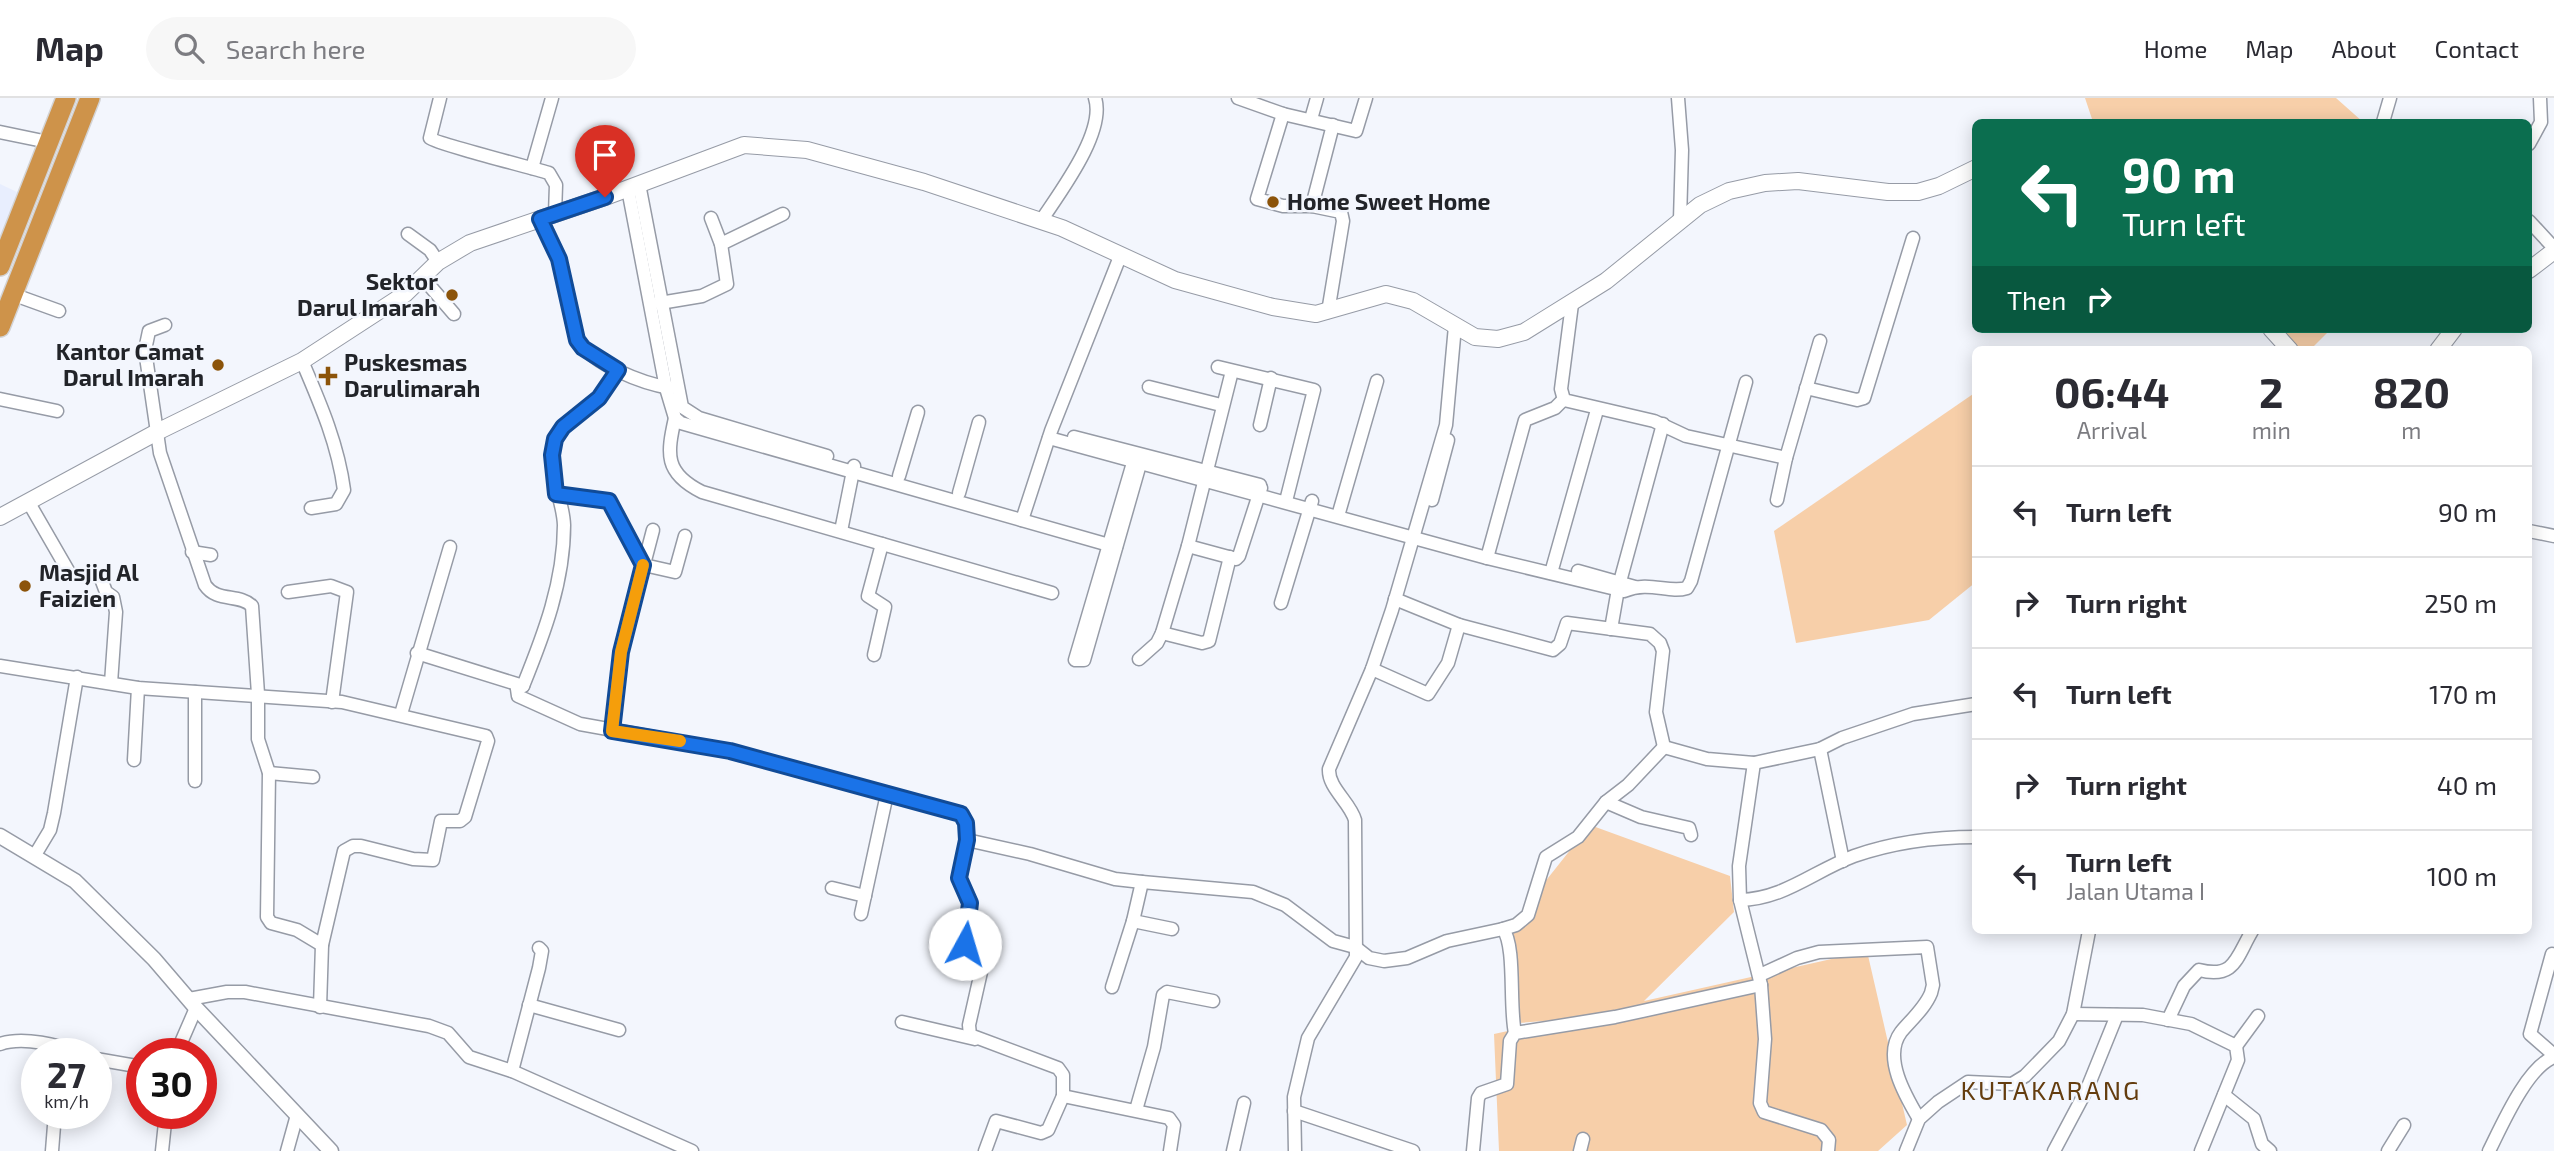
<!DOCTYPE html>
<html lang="en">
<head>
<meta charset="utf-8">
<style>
  :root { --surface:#fff; --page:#f7f7f7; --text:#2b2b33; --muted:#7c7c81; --line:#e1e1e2 }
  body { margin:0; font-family:"Exo 2",sans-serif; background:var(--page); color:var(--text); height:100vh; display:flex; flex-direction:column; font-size:26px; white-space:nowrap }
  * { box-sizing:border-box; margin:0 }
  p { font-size:23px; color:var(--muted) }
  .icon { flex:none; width:38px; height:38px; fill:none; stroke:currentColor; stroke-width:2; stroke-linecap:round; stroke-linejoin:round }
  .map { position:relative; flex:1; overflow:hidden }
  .sheet { position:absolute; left:1972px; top:248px; width:560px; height:588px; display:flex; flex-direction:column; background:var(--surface); border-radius:10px; box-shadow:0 4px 18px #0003 }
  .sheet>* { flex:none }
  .guide { position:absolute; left:1972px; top:21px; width:560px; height:214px; border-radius:10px; box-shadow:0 4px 18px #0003; background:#0b6e4f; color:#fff; overflow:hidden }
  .speed { position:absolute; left:21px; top:940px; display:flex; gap:14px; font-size:35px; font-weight:700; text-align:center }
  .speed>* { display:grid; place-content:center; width:91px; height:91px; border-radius:50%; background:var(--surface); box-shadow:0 4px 18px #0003; line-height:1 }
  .speed small { font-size:18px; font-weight:400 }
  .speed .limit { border:10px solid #d22; background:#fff; color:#111 }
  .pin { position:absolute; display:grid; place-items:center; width:60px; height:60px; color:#fff; margin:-72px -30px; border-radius:50% 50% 50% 0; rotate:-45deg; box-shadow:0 0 7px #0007 }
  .pin .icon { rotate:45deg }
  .me { position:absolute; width:77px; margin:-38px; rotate:6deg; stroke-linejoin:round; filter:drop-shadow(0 0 5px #0008) }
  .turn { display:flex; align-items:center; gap:24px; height:147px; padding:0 35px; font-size:32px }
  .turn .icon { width:91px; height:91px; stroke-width:2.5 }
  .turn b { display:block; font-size:49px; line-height:60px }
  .then { display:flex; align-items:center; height:66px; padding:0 35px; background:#0003; gap:14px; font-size:26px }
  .eta { display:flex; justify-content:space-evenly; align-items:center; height:119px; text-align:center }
  .eta b { font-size:42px; font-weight:700; line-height:49px }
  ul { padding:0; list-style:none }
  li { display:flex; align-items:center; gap:21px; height:91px; padding:0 35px; border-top:2px solid var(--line) }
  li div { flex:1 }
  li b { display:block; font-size:26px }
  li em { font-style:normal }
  header { display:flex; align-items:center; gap:42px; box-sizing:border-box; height:98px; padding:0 35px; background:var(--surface); border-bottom:2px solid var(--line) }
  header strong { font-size:33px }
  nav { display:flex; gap:38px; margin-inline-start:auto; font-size:24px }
  .search { width:490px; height:63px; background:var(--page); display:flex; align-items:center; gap:18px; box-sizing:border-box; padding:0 24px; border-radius:38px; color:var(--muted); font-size:26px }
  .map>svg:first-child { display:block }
  .built { fill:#e8eefe }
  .green { fill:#f7cfa9 }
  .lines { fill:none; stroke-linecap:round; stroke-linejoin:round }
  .minor-casing { stroke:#969ba6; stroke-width:15 }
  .tertiary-casing { stroke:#969ba6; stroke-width:17 }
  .secondary-casing { stroke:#969ba6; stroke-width:18 }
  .trunk-casing { stroke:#d3d3d4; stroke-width:22 }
  .minor { stroke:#fff; stroke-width:12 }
  .tertiary { stroke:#fff; stroke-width:14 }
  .secondary { stroke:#fff; stroke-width:16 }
  .trunk { stroke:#ce934a; stroke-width:19 }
  .route-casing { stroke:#114b97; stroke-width:18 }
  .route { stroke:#1a73e8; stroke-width:12 }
  .slow { stroke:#f59e0b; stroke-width:12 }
  .poi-dot { fill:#8c540a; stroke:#f3f6fd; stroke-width:2.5 }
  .labels { text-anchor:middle; stroke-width:5; stroke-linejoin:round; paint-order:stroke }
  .poi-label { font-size:23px; font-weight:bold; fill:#222429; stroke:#f3f6fd; text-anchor:start }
  .quarter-label { font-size:26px; letter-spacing:2px; fill:#643d0f; stroke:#f3f6fd }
</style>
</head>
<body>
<header>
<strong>Map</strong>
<div class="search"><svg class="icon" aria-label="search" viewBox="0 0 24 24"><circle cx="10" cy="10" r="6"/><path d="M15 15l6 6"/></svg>Search here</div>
<nav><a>Home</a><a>Map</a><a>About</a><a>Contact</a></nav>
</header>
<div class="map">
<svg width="2554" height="1053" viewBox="0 0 2554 1053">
  <rect width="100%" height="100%" fill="#f3f6fd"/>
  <path class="built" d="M0,86L17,94L0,145Z"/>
  <g class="green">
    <path d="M2085,0H2336L2363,24H2093Z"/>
    <path d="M2266,231H2331L2310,252H2289Z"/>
    <path d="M1976,294V484L1929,522L1796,545L1774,433Z"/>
    <path d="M1590,727L1730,778L1734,814L1644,903L1867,853L1907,1027L1878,1053H1499L1494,936L1557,922L1519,925L1506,833Z"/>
  </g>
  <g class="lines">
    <g class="minor-casing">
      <g id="minor">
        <path d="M440,0L430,40C435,45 532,70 549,75L556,87L555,116"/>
        <path d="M1238,0L1283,16L1356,33L1366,0"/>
        <path d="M1678,0L1682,52L1680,122"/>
        <path d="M1283,16L1257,101L1283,108H1312"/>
        <path d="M1311,21L1317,0"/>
        <path d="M2383,24L2390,0"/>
        <path d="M0,34L48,44"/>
        <path d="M2529,46L2541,24L2540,0"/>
        <path d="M532,70L552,0"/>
        <path d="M639,86L682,309L699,320L827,358"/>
        <path d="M628,91L666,290L675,320L681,325L1116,449"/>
        <path d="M540,122L559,161L577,242C595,267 641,285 670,290"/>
        <path d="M1041,123C1060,94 1106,34 1095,0"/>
        <path d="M2529,123L2554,150"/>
        <path d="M408,136L430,152L438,164"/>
        <path d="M721,146L783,116"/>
        <path d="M423,180L454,216"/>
        <path d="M12,196L59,213"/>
        <path d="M660,205L702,198L727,186L721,146L711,120"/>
        <path d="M1572,206L1561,291L1564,302L1654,323L1686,338L1786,360L1820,243"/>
        <path d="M1328,214L1343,123L1341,114L1312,108L1333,27"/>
        <path d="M165,227L149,233L145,252L160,355L205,487C217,505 239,495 252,508L258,596V641L269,675L267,819L271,825L297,832L322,847"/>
        <path d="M302,263C320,305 338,346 344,392L336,406L311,410"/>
        <path d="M1218,269L1314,292L1286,403"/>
        <path d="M618,272C612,280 607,291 600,299C586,315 562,321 555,343C545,374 563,398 564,427C564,484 544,536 523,588L517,591L518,598L580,626L730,653L961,716L966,725L967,742L959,780L970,805L965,846L983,865L969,927L970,937L1058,970L1063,977V998L1169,1020L1174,1027L1170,1053"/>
        <path d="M1149,289L1221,307"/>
        <path d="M1806,290L1857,302L1864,300L1913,140"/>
        <path d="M0,301L57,313"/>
        <path d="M675,320C667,356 664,375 702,394L1052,495"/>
        <path d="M1260,327L1271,280"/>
        <path d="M1074,339L1260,387"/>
        <path d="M1049,340L1487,460L1624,493C1650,482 1668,496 1687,490L1691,483L1746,284"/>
        <path d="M1135,358L1075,562H1084L1142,359"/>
        <path d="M899,378L918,314"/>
        <path d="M959,395L979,324"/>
        <path d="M556,396L609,403L644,467L675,474L685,438"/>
        <path d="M1432,402L1448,342"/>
        <path d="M1777,402L1786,360"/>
        <path d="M29,405L70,476L100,478L106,494L113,499L116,514L111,585"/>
        <path d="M1338,418L1377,283"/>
        <path d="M1022,422L1051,333L1121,156"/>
        <path d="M841,433L854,368"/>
        <path d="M2529,433L2554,438"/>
        <path d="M1188,448L1236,461L1239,458L1261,390"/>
        <path d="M192,454L211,457"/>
        <path d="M1487,460L1525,322L1555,310L1564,301"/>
        <path d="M1578,473L1635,489"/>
        <path d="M1551,475L1597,312"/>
        <path d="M288,494L331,488L347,494L332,604"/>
        <path d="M1395,501L1459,527L1553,552L1560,546L1567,525L1650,536L1660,545L1663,553L1656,614L1664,649L1707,661L1754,665L1820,651L1842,640L1913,616L1976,606"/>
        <path d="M1281,505L1312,403"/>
        <path d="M1611,531L1618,491L1663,326"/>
        <path d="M1162,535L1202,545L1209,543L1230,459"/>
        <path d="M417,555L523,588"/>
        <path d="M874,557L885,509L868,498L882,446"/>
        <path d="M1139,561L1157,545L1162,535L1188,448L1232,273"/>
        <path d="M0,568L138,590L342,604L486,638L488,643L465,719L460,723H441L433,762L413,761L361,748H353L344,753L322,847L320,909"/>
        <path d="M1372,571L1428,596L1448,565L1459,527"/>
        <path d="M401,616L450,449"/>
        <path d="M612,633L621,554L653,432"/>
        <path d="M1820,651L1843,763"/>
        <path d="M134,662L138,590"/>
        <path d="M1754,665L1739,768L1740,802L1761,887L1765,941L1760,1005L1764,1014L1821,1032L1829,1042L1828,1053"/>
        <path d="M269,675L313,679"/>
        <path d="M195,683V594"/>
        <path d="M1606,704L1641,719L1689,730L1691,737"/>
        <path d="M967,742L1030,756L1115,781L1142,784"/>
        <path d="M35,757L50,732L54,715L77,579"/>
        <path d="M832,790L865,798"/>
        <path d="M1740,802C1784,801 1814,773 1854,758C1894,744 1933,739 1976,739"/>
        <path d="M861,816L887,696"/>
        <path d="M1172,831L1133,823L1142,784L1253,794L1285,807L1333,843L1355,849L1369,860L1384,863L1407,860L1447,843L1503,831C1516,848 1509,908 1515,935"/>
        <path d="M1503,831L1516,827L1528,817L1546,759L1578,739L1606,704L1628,687L1664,649"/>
        <path d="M2552,856L2530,936L2554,957"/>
        <path d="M1760,877L1797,860L1819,854L1927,849L1933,887L1931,895C1925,910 1911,922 1901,934C1882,959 1906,999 1919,1021"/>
        <path d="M1112,889L1133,823"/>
        <path d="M189,901L227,894H245L429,928L448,935L469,959L512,973L692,1053"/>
        <path d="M529,907L619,932"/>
        <path d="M2073,916L2143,917L2191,926L2236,948L2238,962L2201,1053"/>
        <path d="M2168,922L2184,888L2199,872C2235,881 2236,860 2252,833"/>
        <path d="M902,924L975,941"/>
        <path d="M0,946C23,938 59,947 82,956"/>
        <path d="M2236,948L2258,918"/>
        <path d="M176,956L196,910"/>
        <path d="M96,961L142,969"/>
        <path d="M512,973L539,870L542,853L539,850"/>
        <path d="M2224,997L2254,1021L2262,1046L2270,1053"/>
        <path d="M1136,1012L1154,949L1163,897L1167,894L1213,903"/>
        <path d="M1294,1013L1413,1053"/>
        <path d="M52,1053L55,1015"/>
        <path d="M162,1053L166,1015"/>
        <path d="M287,1053L297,1017"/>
        <path d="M985,1053L996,1023L1041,1035L1048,1032L1063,998"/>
        <path d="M1233,1053L1244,1005"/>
        <path d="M1295,1053L1294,999L1308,940L1356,859L1355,722C1350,704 1328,690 1329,671L1372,571L1392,512L1446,327L1455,228"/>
        <path d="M1473,1053L1478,1000L1481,995L1507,986L1510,943L1515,935L1615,919L1761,887"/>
        <path d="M1580,1053L1583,1041"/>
        <path d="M1906,1053L1919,1021L1938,1004L1968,984L2012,986L2025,978L2059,943L2073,916L2089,833"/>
        <path d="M2054,1053L2087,991L2117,917"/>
        <path d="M2388,1053L2404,1027"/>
        <path d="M2489,1053C2502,1027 2527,969 2554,959"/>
      </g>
    </g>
    <g class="tertiary-casing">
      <path id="tertiary" d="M0,738L75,783L154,861L196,910L331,1053"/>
    </g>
    <g class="secondary-casing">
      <g id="secondary">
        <path d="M2529,172L2554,153"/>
        <path d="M2271,231L2290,252"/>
        <path d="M2438,252L2454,231"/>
        <path d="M0,419L157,334L302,263L405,196L438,164L470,145L605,99L744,47L807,52L924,84L1062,130L1175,182L1273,209L1316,216L1386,196L1413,203L1475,239L1498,241L1524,234L1606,183L1700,107L1729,93L1765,85L1798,83L1888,94H1918L1939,88L1976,70"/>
      </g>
    </g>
    <g class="trunk-casing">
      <g id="trunk">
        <path d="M0,168L66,0"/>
        <path d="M0,229L90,0"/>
      </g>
    </g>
    <use href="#minor" class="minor"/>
    <use href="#tertiary" class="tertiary"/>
    <use href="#secondary" class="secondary"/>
    <use href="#trunk" class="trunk"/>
  </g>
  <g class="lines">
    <g class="route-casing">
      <path id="route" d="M605,99L540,121L559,161L577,242L583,250L618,272L599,300L563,329L555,341L552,357L556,396L609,403L643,467L621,554L612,633L730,653L961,716L966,725L967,742L959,780L970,805L965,846"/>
    </g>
    <use href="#route" class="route"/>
    <path class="slow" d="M643,467L621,554L612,633L680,643"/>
  </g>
  <g class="poi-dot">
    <circle cx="1273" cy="104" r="7"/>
    <circle cx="452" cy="197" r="7"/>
    <circle cx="218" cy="267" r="7"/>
    <path d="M324.5 267.5h7v7h7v7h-7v7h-7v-7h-7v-7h7z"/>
    <circle cx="25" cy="488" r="7"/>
  </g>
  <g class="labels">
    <g class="poi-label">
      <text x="1287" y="112">Home Sweet Home</text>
      <text x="438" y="192" text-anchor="end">Sektor<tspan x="438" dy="26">Darul Imarah</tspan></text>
      <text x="204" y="262" text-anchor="end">Kantor Camat<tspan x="204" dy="26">Darul Imarah</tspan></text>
      <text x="344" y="273">Puskesmas<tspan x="344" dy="26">Darulimarah</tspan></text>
      <text x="39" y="483">Masjid Al<tspan x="39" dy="26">Faizien</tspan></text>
    </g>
    <g class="quarter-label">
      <text x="2051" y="1002">KUTAKARANG</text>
    </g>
  </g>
</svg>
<div class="speed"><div>27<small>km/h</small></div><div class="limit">30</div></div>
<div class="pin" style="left:605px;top:99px;background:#d93025"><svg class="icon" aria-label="arrive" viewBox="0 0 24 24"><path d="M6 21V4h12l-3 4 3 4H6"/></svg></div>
<svg class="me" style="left:965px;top:846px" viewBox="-20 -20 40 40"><circle r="19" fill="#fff"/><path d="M0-13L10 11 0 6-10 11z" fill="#1a73e8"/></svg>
<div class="guide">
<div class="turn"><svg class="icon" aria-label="left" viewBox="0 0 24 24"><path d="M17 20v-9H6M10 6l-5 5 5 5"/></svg><div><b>90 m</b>Turn left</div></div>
<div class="then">Then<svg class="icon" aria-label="right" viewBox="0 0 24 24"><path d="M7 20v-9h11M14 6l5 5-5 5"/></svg></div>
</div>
<section class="sheet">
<div class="eta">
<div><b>06:44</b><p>Arrival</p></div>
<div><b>2</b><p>min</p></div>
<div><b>820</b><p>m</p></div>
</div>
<ul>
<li><svg class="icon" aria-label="left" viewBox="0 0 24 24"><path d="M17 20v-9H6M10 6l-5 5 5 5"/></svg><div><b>Turn left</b></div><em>90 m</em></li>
<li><svg class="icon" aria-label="right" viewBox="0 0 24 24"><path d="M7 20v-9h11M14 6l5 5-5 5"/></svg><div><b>Turn right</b></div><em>250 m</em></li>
<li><svg class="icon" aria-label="left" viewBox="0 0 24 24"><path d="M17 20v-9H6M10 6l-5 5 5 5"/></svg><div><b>Turn left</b></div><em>170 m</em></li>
<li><svg class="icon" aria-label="right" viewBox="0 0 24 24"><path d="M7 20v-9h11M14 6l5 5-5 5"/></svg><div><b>Turn right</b></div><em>40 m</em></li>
<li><svg class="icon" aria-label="left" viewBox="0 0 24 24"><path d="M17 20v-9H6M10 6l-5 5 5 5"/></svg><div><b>Turn left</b><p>Jalan Utama I</p></div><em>100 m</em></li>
</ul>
</section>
</div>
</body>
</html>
